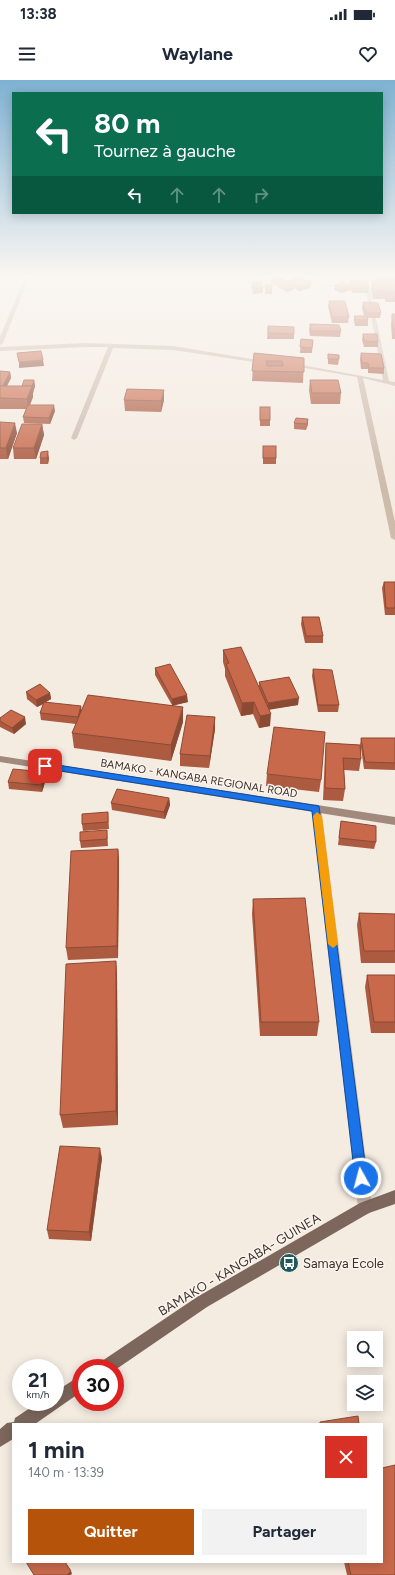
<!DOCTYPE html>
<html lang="fr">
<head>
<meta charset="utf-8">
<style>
  :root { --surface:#fff; --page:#f2f2f3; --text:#1f2937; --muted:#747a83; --accent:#b45309 }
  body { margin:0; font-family:Figtree,sans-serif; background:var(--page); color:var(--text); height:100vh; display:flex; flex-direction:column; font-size:15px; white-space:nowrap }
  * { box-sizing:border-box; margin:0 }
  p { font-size:13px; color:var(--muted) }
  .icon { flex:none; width:22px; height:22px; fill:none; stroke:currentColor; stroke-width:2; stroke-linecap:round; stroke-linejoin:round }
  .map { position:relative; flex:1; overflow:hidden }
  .side { position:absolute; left:12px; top:1343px; width:371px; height:140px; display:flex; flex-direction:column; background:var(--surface); border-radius:0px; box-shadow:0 2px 10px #0003 }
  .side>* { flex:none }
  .banner { position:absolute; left:12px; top:12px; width:371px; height:122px; border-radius:0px; box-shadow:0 2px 10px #0003; background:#0b6e4f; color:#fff; overflow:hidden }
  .controls { position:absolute; left:347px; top:1251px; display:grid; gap:8px }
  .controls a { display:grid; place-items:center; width:36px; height:36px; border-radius:0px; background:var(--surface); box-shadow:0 2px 10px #0003; font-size:20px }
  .speed { position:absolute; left:12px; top:1279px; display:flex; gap:8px; font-size:20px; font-weight:700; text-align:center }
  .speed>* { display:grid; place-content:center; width:52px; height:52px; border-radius:50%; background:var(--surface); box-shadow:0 2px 10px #0003; line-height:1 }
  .speed small { font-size:10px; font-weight:400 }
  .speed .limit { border:6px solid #d22; background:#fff; color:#111 }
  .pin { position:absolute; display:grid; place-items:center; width:34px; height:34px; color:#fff; margin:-17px; border-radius:8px; box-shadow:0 2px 6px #0006 }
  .me { position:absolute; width:44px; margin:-22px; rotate:353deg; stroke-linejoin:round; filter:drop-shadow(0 0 3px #0008) }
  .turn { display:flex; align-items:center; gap:14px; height:84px; padding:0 16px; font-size:18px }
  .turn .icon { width:52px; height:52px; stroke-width:2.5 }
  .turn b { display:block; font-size:28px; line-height:34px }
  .lanes { display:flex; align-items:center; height:38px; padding:0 16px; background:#0003; justify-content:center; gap:20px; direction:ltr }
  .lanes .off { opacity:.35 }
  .round { display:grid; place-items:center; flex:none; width:42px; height:42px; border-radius:0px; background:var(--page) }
  .summary { display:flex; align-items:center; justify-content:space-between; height:68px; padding:0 16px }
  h1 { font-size:24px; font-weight:700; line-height:30px }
  .action { display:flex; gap:8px; margin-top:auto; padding:8px 16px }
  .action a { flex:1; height:46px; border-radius:0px; background:var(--accent); color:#fff; font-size:16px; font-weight:700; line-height:46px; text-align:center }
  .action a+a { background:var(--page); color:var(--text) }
  .status { display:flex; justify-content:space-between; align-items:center; height:28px; padding:0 20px; background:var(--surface); direction:ltr }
  .status svg { height:11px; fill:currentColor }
  header { display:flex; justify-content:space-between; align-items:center; height:52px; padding:0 16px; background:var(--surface); font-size:18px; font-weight:700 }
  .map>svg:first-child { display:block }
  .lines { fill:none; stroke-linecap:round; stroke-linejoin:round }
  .street { fill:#cdbbac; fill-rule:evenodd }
  .secondary { fill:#a18a7d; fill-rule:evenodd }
  .primary { fill:#7d675c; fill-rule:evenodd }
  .wall { fill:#ac5a40 }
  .shaded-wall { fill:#8c4a34 }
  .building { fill:#c8694b; stroke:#8c4a34; fill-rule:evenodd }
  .route { fill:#1a73e8; stroke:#114b97 }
  .slow { fill:#f59e0b }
  .labels { text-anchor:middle; stroke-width:3; stroke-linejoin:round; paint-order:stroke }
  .street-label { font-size:11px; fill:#3b302b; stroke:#fbf5ee }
  .near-poi-label { font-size:13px; fill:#3b302b; stroke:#fbf5ee; text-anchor:start }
  .near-street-label { font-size:13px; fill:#3b302b; stroke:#fbf5ee }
</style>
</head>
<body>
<div class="status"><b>13:38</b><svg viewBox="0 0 49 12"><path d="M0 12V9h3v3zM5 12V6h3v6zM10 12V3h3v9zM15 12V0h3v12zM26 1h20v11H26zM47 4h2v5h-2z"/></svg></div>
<header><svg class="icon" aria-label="menu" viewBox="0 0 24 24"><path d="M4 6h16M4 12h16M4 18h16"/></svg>Waylane<svg class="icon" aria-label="heart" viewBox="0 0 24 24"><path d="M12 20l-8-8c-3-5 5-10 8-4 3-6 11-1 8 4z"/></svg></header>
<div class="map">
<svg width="395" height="1495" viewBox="0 0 395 1495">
  <rect width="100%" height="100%" fill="#f4ebe1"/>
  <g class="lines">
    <g class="street">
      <path d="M25,197H29L3,263L0,265V257Z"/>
      <path d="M367,204L369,205L389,301L395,302V306L363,298L395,442V460L391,458L357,297L288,285L291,283L383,300L365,205Z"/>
      <path d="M325,205H347L349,206L347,207H327Z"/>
      <path d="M86,263L173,266L270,282L267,284L173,270L113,268L77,358L74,360L71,358L108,267H86L0,271V267Z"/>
      <path d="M316,724L321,728L372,1128L370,1133L365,1135L360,1133L358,1128L311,728Z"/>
    </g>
    <path class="secondary" d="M0,676L395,737V745L0,682Z"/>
    <g class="primary">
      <path d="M395,1110V1124L369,1133L207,1227L115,1290V1288H96L99,1283L197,1217L360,1123Z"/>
      <path d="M81,1295V1312L35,1344H13V1359L0,1367V1349L7,1343L14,1342L15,1338L39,1322H55V1312Z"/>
    </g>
  </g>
  <g class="wall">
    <path d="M377,197H395V222H385V219H373L371,210L372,201H376Z"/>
    <path d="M271,198L288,202V201L311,202L310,208L299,211L294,208L293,210L287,212L271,203Z"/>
    <path d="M350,201L369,207L368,213H352L350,208V210L341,213L334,210L335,205L349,204Z"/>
    <path d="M252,202L263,208V213L253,214L251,207Z"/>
    <path d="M265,205L272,209V214H265Z"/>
    <path d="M329,221L349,237L348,243H332L328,226Z"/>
    <path d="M363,222L381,233L380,238H368V246H355L354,241V236H364L362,228Z"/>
    <path d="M392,234H395V259H392L391,244Z"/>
    <path d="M310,244L341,251L340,257L310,256L309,250Z"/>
    <path d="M268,246L294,254V259H267Z"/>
    <path d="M363,254L378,262V267H364L362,260Z"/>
    <path d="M301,259L313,260L312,273H300Z"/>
    <path d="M254,273L304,278L303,303L252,301Z"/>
    <path d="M361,273L384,288V294L368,293V289H361L360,279Z"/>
    <path d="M328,274L339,279L338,285L328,284Z"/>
    <path d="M0,291L10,292L11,298L7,306H22L34,300L35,306L33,313V317L30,325L55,331L50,344L24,343L23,337L26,329H0Z"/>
    <path d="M310,300L341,313L340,324H311L309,310Z"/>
    <path d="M124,320H164L161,332L125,331Z"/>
    <path d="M260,327L270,340V346H260Z"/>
    <path d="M308,339V345L306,350L294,349V343Z"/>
    <path d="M0,342L17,353L8,379H0Z"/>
    <path d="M42,344L44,355L36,379H14L13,368Z"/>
    <path d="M263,366L276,378V384H263Z"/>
    <path d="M40,378H49L48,384H40Z"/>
    <path d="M384,502H395V535H385L382,508Z"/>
    <path d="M302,537L323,556V563H305L301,544Z"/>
    <path d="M223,570L259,606V602L298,625L269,629L270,646L259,648L253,634L241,636L225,596V589L223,582Z"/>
    <path d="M155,588L188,622L173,625L183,642L171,681L74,668L72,653L76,644L41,640L40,633L44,624L37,627L27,619L26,612L50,613L51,619L46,622L82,630L172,625L155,595Z"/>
    <path d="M313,589L339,625L338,632H318L312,596Z"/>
    <path d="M215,637V649L209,688L180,686V674Z"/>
    <path d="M0,638L26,644L14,654L0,647Z"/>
    <path d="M361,658H395V690L364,689L361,668V679L359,691L344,690L345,709L343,721L323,720L325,675L326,663L360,665Z"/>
    <path d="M267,694L321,700L319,712L266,706Z"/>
    <path d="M46,699L42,712L9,709L8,702Z"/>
    <path d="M169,718L170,725L165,739L112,730L111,723Z"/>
    <path d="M108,732L109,749L83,751L82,744Z"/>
    <path d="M341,741L376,762L374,769L338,765Z"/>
    <path d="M107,750L108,766L81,768L80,761Z"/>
    <path d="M118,769L119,781L118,878L68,880L66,868Z"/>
    <path d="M253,819L319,942L317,956H260L252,834Z"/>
    <path d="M359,833L395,834V883H361L357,845Z"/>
    <path d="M116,881L117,896L118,1045L63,1048L60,1035Z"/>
    <path d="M367,895H395V953H371L365,907Z"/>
    <path d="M102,1078L91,1161L49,1159L47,1150Z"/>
    <path d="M344,1482H382L395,1495H347Z"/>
  </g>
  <g class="shaded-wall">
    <path d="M311,202L310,208L299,211L300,206Z"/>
    <path d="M294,205L293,210L287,212V207Z"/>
    <path d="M350,205V210L341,213L342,208Z"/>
    <path d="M43,280L44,286L19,288V282Z"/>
    <path d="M10,292L11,298L3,313L2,307Z"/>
    <path d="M34,300L35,306L33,313V317L28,329L27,319Z"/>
    <path d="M164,310V320L161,332V321Z"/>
    <path d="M54,325L55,331L50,344L49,338Z"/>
    <path d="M15,343L17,353L8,379L6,368Z"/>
    <path d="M42,344L44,355L36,379L34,368Z"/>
    <path d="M48,371L49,378L48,384L47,378Z"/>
    <path d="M50,613L51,619L37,627L36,620Z"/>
    <path d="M187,615L188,622L172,626V619Z"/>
    <path d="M299,618L298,625L268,630V623Z"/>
    <path d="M254,622L253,634L241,636L242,623Z"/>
    <path d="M81,626L82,633L78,644V637Z"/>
    <path d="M183,627V642L171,681V665Z"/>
    <path d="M271,634L270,646L259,648L260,636Z"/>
    <path d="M25,637L26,644L14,654L12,648Z"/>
    <path d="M215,637V649L209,688L210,676Z"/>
    <path d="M45,692L46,699L42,712L41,705Z"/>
    <path d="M169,718L170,725L165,739L164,732Z"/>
    <path d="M118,769L119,781L118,878L117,866Z"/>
    <path d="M116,881L117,896L118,1045L116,1031Z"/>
    <path d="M100,1068L102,1078L91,1161L89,1152Z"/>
    <path d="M65,1482L72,1493L71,1495H67Z"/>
  </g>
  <g class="building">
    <path d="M274,197H279L294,205L287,207L271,198Z"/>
    <path d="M299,197L311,202L300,206L288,201Z"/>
    <path d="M377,197H393L395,204V212H387L386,210H374L372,201H378Z"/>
    <path d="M350,201H366L369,207L352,208Z"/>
    <path d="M252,202H261L263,208H254Z"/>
    <path d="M343,202L350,205L342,208L335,205Z"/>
    <path d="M265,205H272V209L265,208Z"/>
    <path d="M329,221H345L349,237H332Z"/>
    <path d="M363,222L378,223L381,233H366Z"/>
    <path d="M392,234H395V249H393Z"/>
    <path d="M354,236H367L368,240H356Z"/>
    <path d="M310,244L339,245L341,251H311Z"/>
    <path d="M268,246L294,247V254L268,253Z"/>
    <path d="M363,254H377L378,262L364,261Z"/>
    <path d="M301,259L313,260L312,268L300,267Z"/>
    <path d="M41,271L43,280L19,282L17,273Z"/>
    <path d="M254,273L304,278V292L252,291ZM266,281H282L283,286H267Z"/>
    <path d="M361,273L381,274L384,288H369L368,283H362Z"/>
    <path d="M328,274L339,275V279H328Z"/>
    <path d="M0,291L10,292L3,306H0Z"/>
    <path d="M24,300H34L32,307V306H22Z"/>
    <path d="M310,300H338L341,313H312Z"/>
    <path d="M0,306H32L27,319L0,318Z"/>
    <path d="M127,309L164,310L161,321L124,320Z"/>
    <path d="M28,325H54L49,338L23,337Z"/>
    <rect x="260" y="327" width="10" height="13"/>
    <path d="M296,338L308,339L307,344L294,343Z"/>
    <path d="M0,342L15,343L6,368H0Z"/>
    <path d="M22,344H42L34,368H13Z"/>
    <rect x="263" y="366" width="13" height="12"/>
    <path d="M48,371L47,378H40L41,372Z"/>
    <path d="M384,502H395V528H386Z"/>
    <path d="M302,537H319L323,556H306Z"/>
    <path d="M241,567L271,634L260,636L254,622L242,623L226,584L229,583L223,570Z"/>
    <path d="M170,584L187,615L172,619L155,588Z"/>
    <path d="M313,589L332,590L339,625H318Z"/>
    <path d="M289,597L299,618L268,623L259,602Z"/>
    <path d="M40,604L50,613L36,620L26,612Z"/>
    <path d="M88,615L183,627L171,665L72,653Z"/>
    <path d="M44,622L81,626L78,637L40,633Z"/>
    <path d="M11,630L25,637L12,648L0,641V638Z"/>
    <path d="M187,635L215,637L210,676L180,674Z"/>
    <path d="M274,647L325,652L321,700L267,694Z"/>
    <path d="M361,658H395V683L365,682Z"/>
    <path d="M326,663L360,665L361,679L343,678L345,709L325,708Z"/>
    <path d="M13,689L45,692L41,705L8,702Z"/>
    <path d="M117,709L169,718L164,732L111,723Z"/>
    <path d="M108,732V742L82,744V734Z"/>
    <path d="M341,741L376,746V762L339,758Z"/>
    <path d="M107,750V759L80,761V752Z"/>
    <path d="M118,769L117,866L66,868L71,771Z"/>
    <path d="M305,818L319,942H261L253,819Z"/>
    <path d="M359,833L395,834V871H364Z"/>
    <path d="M116,881V1031L60,1035L66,884Z"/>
    <path d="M367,895H395V942H374Z"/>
    <path d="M60,1066L100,1068L89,1152L47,1150Z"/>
    <path d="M358,1336L359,1344H320V1342Z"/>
    <path d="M395,1385V1495H351L348,1482H382V1388Z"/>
    <path d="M26,1482H65L71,1491L67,1495H34Z"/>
  </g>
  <linearGradient id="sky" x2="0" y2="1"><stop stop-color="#7eb2d2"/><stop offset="0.48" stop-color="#faf6f2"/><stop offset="1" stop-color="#faf6f2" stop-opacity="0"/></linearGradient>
  <rect width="395" height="407" fill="url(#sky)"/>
  <path class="route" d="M45,683L319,726L367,1098L366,1102L361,1104L357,1102L355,1098L312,731L42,688V684Z"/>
  <path class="slow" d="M317,732L322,736L338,864L333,868L328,864L313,736Z"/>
  <defs>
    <g id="bus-disc" transform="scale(1)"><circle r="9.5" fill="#1f5a5e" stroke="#fbf5ee"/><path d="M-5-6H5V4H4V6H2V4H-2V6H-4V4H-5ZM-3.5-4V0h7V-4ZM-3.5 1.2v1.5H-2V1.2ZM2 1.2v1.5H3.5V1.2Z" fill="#fff"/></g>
  </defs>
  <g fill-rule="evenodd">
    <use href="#bus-disc" x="289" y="1183"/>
  </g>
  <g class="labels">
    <g class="street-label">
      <text transform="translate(199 698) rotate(9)" y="4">BAMAKO - KANGABA REGIONAL ROAD</text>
    </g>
    <g class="near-poi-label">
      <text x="303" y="1188">Samaya Ecole</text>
    </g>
    <g class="near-street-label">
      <text transform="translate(239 1184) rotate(-31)" y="5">BAMAKO - KANGABA- GUINEA</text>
    </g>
  </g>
</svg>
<div class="controls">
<a><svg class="icon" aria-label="search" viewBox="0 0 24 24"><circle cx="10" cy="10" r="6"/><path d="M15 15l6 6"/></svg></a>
<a><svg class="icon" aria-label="layers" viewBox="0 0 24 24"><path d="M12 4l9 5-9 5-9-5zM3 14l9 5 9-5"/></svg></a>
</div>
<div class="speed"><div>21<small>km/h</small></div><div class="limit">30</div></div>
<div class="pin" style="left:45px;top:686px;background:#d93025"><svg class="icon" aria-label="arrive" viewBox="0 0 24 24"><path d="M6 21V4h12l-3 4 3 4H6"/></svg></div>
<svg class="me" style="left:361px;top:1098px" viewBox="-20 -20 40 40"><circle r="17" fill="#1a73e8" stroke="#fff" stroke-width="3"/><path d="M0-11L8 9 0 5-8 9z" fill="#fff"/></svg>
<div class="banner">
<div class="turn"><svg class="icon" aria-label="left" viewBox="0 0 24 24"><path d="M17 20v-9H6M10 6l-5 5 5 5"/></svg><div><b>80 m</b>Tournez à gauche</div></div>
<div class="lanes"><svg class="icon" aria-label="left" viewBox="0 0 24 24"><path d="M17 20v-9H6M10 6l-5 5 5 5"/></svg><svg class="icon off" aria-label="ahead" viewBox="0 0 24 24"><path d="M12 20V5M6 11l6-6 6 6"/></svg><svg class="icon off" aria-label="ahead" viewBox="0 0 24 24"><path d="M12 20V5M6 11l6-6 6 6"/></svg><svg class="icon off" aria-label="right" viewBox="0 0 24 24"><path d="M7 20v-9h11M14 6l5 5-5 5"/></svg></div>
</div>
<section class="side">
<div class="summary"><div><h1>1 min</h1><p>140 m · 13:39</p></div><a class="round" style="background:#d93025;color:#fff"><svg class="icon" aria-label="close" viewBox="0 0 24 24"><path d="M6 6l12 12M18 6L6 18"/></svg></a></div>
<div class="action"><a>Quitter</a><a>Partager</a></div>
</section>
</div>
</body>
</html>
